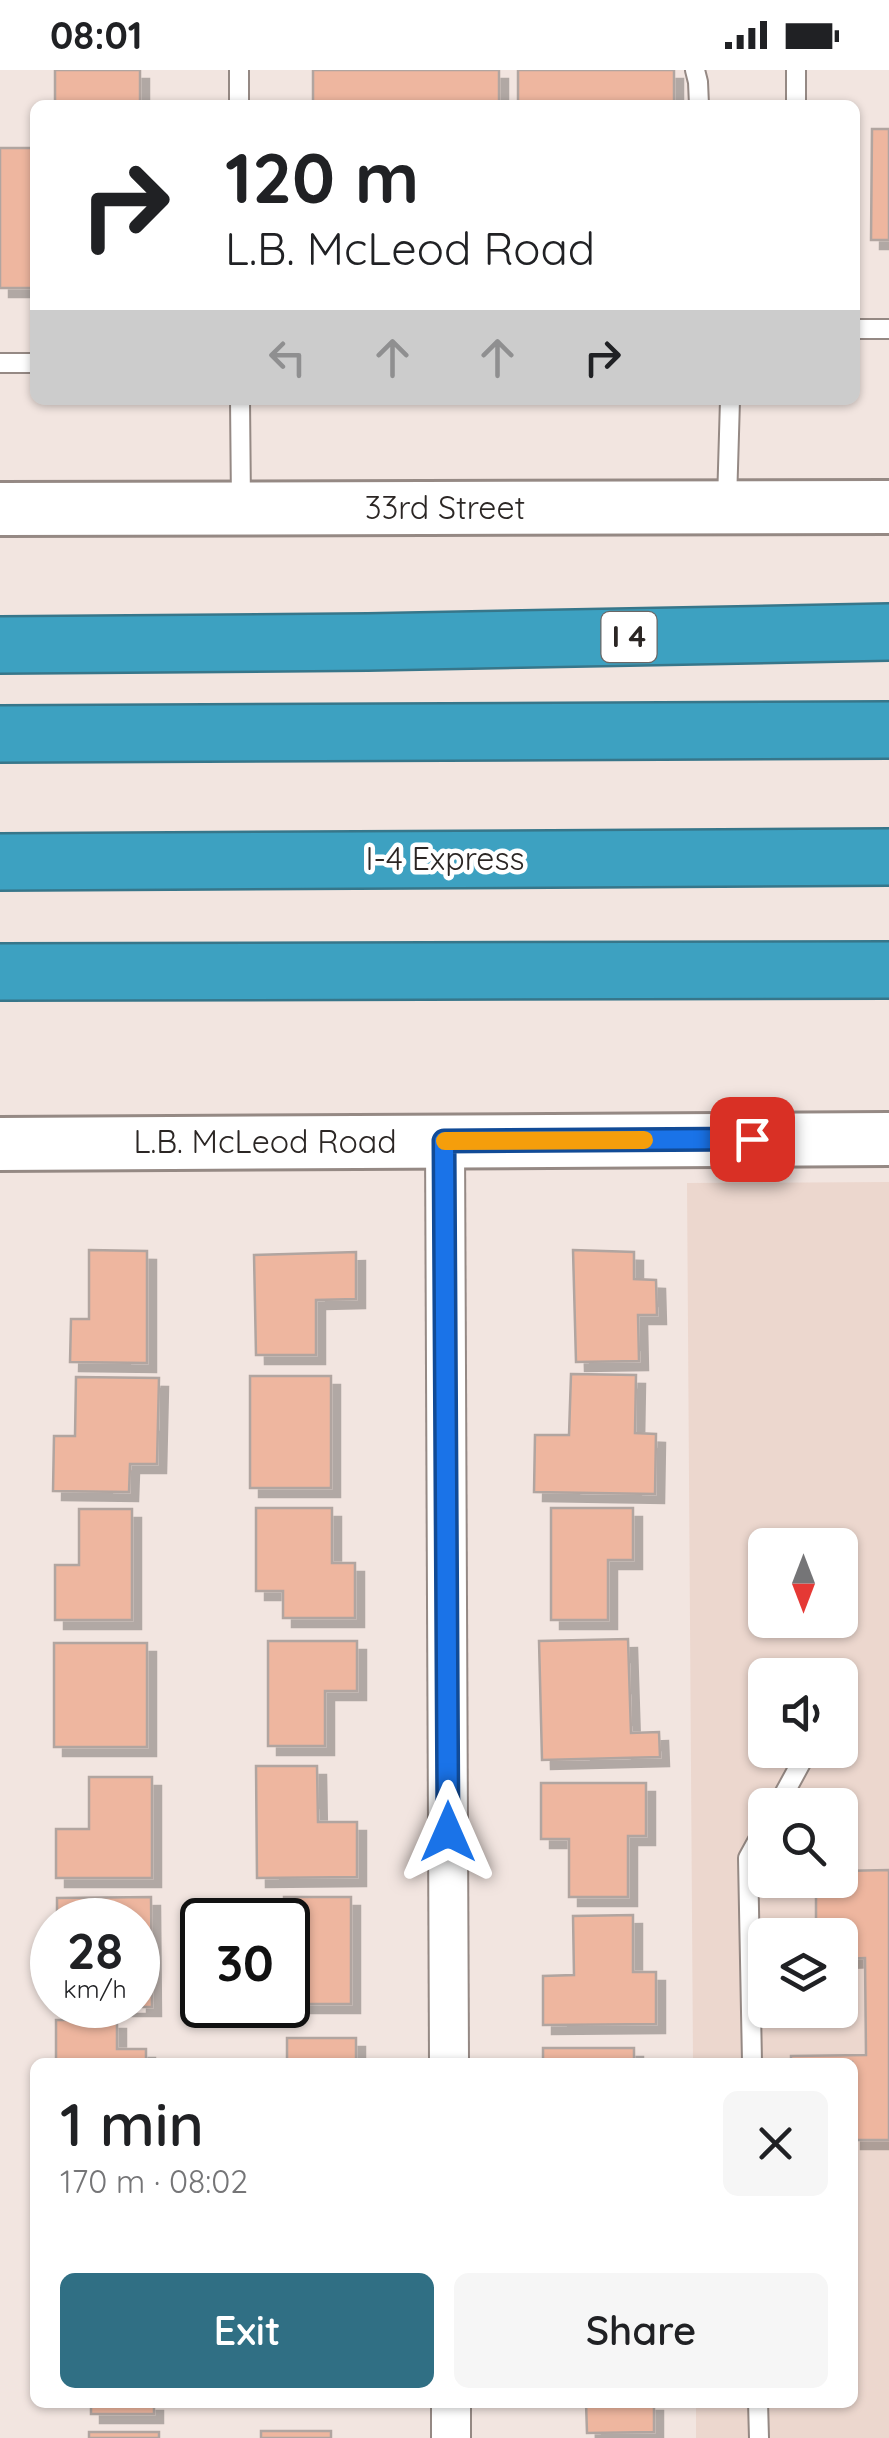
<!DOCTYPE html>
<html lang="en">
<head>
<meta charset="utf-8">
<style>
  :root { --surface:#fff; --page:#f6f6f6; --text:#202124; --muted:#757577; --accent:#306f84 }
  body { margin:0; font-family:Quicksand,sans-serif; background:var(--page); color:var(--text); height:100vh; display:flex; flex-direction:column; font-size:38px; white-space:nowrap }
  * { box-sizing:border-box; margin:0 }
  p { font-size:32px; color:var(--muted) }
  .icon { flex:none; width:55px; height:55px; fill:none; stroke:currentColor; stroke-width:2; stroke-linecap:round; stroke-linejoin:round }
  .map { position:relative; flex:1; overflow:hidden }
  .side { position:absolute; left:30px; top:1988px; width:828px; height:350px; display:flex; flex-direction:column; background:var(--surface); border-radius:15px; box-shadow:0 2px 8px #0004 }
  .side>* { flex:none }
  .top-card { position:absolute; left:30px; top:30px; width:830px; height:305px; border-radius:15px; box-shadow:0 2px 8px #0004; background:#fff; color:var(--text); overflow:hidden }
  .needle { width:65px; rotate:180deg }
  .fabs { position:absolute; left:748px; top:1458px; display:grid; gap:20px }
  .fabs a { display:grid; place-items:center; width:110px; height:110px; border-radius:15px; background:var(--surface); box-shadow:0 2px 8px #0004; font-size:50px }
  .speed { position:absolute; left:30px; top:1828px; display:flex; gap:20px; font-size:50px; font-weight:700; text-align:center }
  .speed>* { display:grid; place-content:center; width:130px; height:130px; border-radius:50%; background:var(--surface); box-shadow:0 2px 8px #0004; line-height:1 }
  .speed small { font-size:25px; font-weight:400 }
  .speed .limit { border:5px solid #111; border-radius:15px; background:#fff; color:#111 }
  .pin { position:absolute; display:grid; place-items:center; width:85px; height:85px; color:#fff; margin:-42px; border-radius:20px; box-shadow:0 5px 15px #0006 }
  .me { position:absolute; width:110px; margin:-55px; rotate:0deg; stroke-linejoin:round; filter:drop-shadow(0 0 8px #0008) }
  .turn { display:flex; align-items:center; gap:35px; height:210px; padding:0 30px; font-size:45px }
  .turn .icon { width:130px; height:130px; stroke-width:2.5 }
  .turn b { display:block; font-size:70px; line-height:85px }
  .lanes { display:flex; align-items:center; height:95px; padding:0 30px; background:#0003; justify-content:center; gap:50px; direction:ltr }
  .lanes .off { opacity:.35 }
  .round { display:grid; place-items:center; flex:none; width:105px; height:105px; border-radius:15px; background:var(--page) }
  .headline { display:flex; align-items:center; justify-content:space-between; height:170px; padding:0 30px }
  h1 { font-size:60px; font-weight:600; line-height:75px }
  .cta { display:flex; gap:20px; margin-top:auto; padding:20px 30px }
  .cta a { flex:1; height:115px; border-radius:15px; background:var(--accent); color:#fff; font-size:40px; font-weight:600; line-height:115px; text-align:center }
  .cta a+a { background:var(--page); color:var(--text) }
  .status { display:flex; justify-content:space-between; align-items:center; height:70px; padding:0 50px; background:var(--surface); direction:ltr }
  .status svg { height:28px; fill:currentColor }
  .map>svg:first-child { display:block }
  .built { fill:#ecd7ce; fill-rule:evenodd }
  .building { fill:#eeb69f; stroke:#b1a5a0; stroke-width:2.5; filter:url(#shadow) }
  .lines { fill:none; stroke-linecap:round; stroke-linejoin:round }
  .lane-casing { stroke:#958984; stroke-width:22 }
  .street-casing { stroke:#958984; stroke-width:42 }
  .secondary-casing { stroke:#958984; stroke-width:58 }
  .highway-casing { stroke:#37768a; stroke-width:60 }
  .lane { stroke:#fff; stroke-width:18 }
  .street { stroke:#fff; stroke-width:38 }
  .secondary { stroke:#fff; stroke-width:52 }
  .highway { stroke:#3da1c1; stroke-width:55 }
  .route-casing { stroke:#114b97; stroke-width:25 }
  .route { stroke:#1a73e8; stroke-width:18 }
  .slow { stroke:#f59e0b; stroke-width:18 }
  .labels { text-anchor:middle; stroke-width:9; stroke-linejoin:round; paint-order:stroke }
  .shield { fill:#fff; stroke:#6b6766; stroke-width:2.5 }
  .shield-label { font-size:30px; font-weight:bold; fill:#2b2624 }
  .street-label { font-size:32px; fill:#2b2624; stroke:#fff }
</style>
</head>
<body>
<div class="status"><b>08:01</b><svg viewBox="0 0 49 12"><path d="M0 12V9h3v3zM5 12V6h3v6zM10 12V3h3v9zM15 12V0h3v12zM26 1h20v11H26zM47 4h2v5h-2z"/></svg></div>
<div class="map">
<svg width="889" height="2368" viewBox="0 0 889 2368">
  <defs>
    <filter id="shadow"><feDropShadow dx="9" dy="9" stdDeviation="0" flood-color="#0004"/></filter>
  </defs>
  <rect width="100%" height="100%" fill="#f2e5e0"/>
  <path class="built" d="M889,1112V2368H696V2333L852,2332V1992H693L687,1113ZM765,1475H840V1550H765ZM765,1605H840V1680H765ZM765,1735H840V1810H765ZM765,1865H840V1940H765Z"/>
  <g class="building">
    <rect x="55" y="0" width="85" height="35"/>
    <rect x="313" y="0" width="186" height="35"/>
    <rect x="518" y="0" width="156" height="35"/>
    <path d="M872,59H889V170H871Z"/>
    <rect x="0" y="78" width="35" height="140"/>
    <path d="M89,1180L147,1181V1293L70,1292L71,1249H89Z"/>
    <path d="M573,1180L634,1182V1209L656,1210L657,1245H638L639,1291L576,1292Z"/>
    <path d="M356,1182V1229L316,1230V1285H256L254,1185Z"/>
    <path d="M571,1304L636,1305L635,1363L656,1364L655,1424L534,1422L535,1365H569Z"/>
    <rect x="250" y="1306" width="81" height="112"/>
    <path d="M76,1307L159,1308L157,1394H130L129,1422L53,1421L54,1366H75Z"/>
    <path d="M256,1438H332V1493H355V1548H283V1521H256Z"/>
    <path d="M551,1438H633V1490H608V1550H551Z"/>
    <path d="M79,1439H132V1550H55V1495H79Z"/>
    <path d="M628,1569L631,1663L659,1662L660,1687L542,1690L539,1571Z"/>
    <path d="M268,1571H357V1621H325V1676H268Z"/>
    <rect x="54" y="1573" width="93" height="104"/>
    <path d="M256,1696H317L318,1752H357V1807L257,1808Z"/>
    <path d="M89,1707H152V1808H56V1759H89Z"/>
    <path d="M541,1713H646V1766H628V1827H569V1769H541Z"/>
    <path d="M889,1800V2070H852V1992H791V1986L866,1985L865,1888L840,1889V1865H788V1858L816,1857V1810H840V1801Z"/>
    <path d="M151,1827L152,1937H88V1935H138V1850H57V1828Z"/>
    <path d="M284,1827H351V1934H288V1850H284Z"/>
    <path d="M633,1845V1902H656V1954L543,1955V1906L574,1905L573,1846Z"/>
    <path d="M56,1950H117V1979H146V1992H56Z"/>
    <rect x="287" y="1968" width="69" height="24"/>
    <rect x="543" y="1978" width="91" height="14"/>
    <rect x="91" y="2332" width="63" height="12"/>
    <path d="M586,2332H654V2362L587,2363Z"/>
    <rect x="261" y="2361" width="70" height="7"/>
    <rect x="89" y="2362" width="70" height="6"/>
  </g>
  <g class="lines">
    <g class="lane-casing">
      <g id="lane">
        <path d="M239,0V35"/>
        <path d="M695,0L698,12L699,35"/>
        <path d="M796,0V35"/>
        <path d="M855,259H889"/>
        <path d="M0,293H35"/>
        <path d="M240,330L241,434"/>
        <path d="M727,432L730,330"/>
        <path d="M840,1623V1622"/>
        <path d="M778,1735L808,1680"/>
        <path d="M752,1992L748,1788L765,1757"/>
        <path d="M758,2332L759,2368"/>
      </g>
    </g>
    <g class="street-casing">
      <g id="street">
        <path d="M445,1071L449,1992"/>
        <path d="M451,2332V2368"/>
      </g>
    </g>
    <g class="secondary-casing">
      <g id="secondary">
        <path d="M0,439L889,437"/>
        <path d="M0,1074L889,1069"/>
      </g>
    </g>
    <g class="highway-casing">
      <g id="highway">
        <path d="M0,575L368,572L889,562"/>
        <path d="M0,664L889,660"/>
        <path d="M0,792L889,787"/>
        <path d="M0,902L889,900"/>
      </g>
    </g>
    <use href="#lane" class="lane"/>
    <use href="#street" class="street"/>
    <use href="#secondary" class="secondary"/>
    <use href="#highway" class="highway"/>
  </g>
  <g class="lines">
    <g class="route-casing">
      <path id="route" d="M448,1762L444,1071L752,1069"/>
    </g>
    <use href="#route" class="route"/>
    <path class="slow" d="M445,1071L644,1070"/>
  </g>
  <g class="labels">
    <rect class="shield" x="601.5" y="542" width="55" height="50" rx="8"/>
    <g class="shield-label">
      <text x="629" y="577">I 4</text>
    </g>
    <g class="street-label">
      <text x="445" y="449">33rd Street</text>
      <text x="445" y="800">I-4 Express</text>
      <text x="265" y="1083">L.B. McLeod Road</text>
    </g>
  </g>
</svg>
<div class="fabs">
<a><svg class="needle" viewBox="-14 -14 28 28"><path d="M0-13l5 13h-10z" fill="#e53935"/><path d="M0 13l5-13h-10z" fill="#757577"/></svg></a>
<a><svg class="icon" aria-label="sound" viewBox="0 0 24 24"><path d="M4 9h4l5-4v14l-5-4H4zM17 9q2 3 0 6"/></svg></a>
<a><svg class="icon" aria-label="search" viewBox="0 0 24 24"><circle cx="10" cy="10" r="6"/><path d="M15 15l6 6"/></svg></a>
<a><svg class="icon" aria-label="layers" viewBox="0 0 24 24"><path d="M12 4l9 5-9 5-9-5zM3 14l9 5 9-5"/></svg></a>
</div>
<div class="speed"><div>28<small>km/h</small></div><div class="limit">30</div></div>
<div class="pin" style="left:752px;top:1069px;background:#d93025"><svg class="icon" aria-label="arrive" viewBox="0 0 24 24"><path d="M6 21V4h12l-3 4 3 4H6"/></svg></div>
<svg class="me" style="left:448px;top:1762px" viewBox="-20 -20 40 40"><path d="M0-17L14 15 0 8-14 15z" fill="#1a73e8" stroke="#fff" stroke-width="4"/></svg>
<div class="top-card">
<div class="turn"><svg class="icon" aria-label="right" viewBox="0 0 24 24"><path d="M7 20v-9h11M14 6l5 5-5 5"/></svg><div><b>120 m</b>L.B. McLeod Road</div></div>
<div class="lanes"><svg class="icon off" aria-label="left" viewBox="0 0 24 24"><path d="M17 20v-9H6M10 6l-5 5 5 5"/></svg><svg class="icon off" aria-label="ahead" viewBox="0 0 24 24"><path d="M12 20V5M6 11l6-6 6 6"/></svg><svg class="icon off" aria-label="ahead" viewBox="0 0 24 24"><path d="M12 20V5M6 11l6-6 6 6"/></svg><svg class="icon" aria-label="right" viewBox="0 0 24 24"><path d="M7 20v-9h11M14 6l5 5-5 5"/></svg></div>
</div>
<section class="side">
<div class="headline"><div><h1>1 min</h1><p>170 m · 08:02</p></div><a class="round"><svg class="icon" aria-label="close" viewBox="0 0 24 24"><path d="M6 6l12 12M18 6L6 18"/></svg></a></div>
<div class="cta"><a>Exit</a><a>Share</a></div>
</section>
</div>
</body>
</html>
